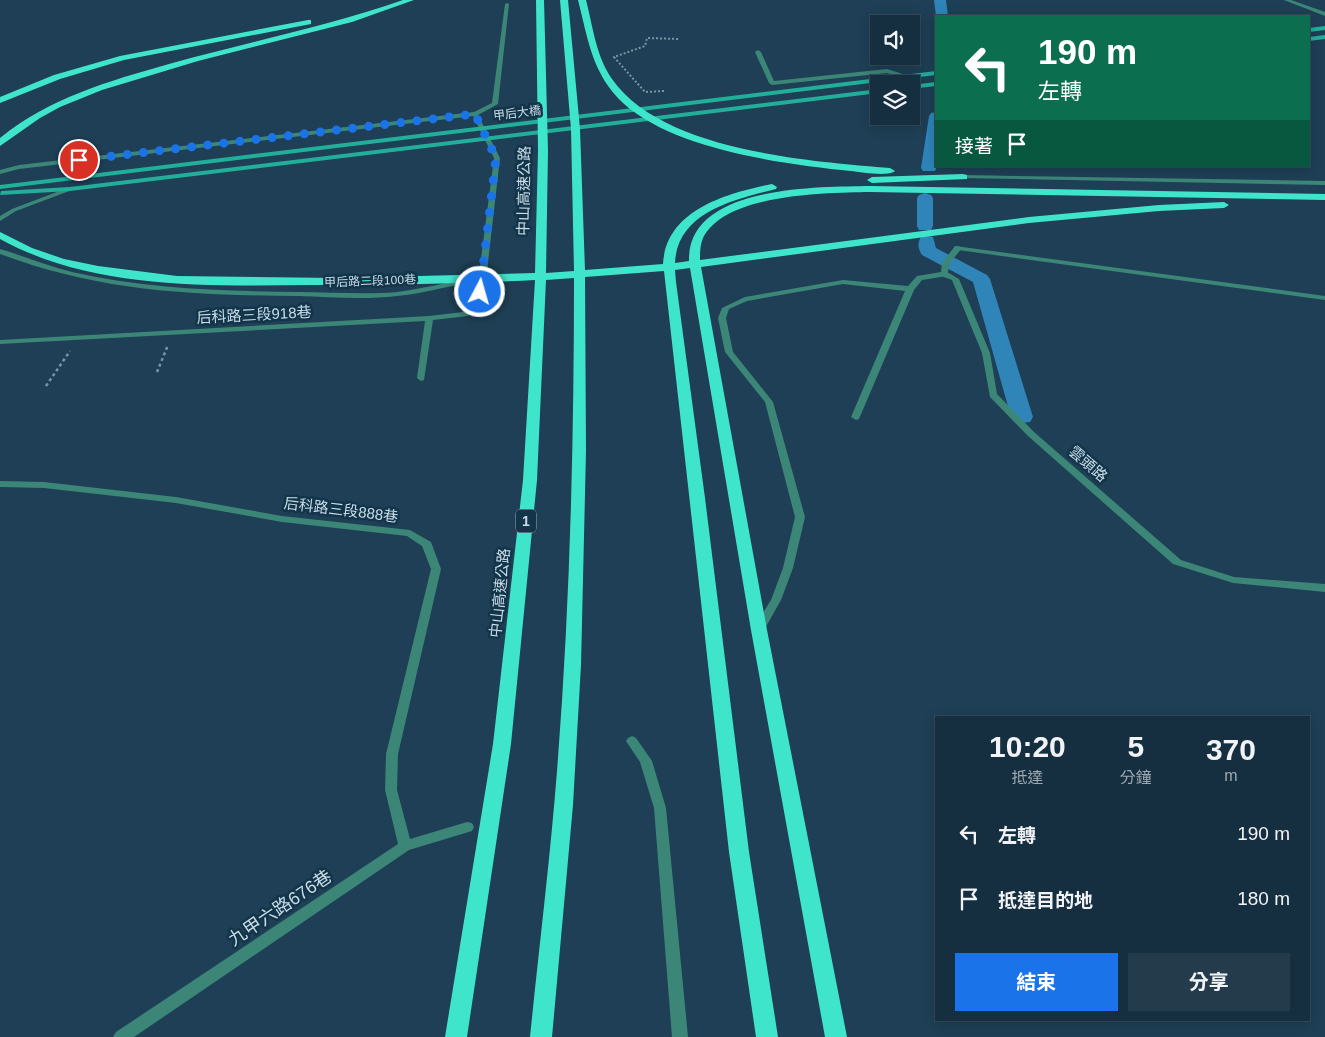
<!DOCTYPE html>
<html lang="zh-TW">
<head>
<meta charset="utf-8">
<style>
  :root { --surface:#162f40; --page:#233b4b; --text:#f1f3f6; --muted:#9ea9b1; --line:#354a59; --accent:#1a73e8 }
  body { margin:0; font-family:Helvetica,"Noto Sans TC",sans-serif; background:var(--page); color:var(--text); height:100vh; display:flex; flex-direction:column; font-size:19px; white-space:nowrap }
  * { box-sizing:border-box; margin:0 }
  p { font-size:16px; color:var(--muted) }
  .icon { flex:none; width:28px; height:28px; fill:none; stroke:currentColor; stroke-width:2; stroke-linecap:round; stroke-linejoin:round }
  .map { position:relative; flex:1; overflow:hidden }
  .details { position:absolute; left:935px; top:716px; width:375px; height:305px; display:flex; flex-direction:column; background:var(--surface); border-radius:0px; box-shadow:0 2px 12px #0003,0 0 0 1px var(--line) }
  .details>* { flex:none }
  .guide { position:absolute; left:935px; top:15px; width:375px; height:152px; border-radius:0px; box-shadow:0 2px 12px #0003,0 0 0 1px var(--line); background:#0b6e4f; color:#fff; overflow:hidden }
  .tools { position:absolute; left:870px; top:15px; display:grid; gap:10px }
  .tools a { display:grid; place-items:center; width:50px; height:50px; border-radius:0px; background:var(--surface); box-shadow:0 2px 12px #0003,0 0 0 1px var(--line); font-size:25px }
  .pin { position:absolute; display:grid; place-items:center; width:42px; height:42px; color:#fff; margin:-21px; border:2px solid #fff; border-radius:50%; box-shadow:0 1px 5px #0007 }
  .me { position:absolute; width:55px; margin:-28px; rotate:6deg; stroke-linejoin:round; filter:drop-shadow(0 0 4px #0008) }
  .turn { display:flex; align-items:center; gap:18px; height:105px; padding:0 20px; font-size:22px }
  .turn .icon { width:65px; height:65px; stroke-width:2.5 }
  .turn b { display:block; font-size:35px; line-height:42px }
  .then { display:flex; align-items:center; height:48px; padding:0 20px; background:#0003; gap:10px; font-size:19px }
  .eta { display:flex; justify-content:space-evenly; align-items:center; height:85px; text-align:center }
  .eta b { font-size:30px; font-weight:700; line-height:35px }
  .button { display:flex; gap:10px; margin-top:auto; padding:10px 20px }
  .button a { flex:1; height:58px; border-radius:0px; background:var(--accent); color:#fff; font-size:20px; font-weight:700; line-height:58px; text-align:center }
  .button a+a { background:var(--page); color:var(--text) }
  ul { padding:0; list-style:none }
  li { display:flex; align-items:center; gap:15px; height:65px; padding:0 20px }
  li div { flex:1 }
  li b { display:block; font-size:19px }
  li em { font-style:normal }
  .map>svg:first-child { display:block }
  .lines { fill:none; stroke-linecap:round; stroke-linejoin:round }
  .canal { fill:#2f85b8; fill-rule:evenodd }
  .path-far1 { stroke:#7b95a6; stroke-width:2; stroke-dasharray:2 2; stroke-linecap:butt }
  .path { stroke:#7b95a6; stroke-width:2.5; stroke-dasharray:3 3; stroke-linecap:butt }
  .service { fill:#3c8678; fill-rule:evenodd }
  .minor { fill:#3c8678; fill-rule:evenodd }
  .tertiary { fill:#3c8678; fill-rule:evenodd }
  .secondary { fill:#22af9a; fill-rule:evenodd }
  .motorway { fill:#3fe5cb; fill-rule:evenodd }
  .route { stroke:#1a73e8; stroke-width:9; stroke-dasharray:0 16.2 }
  .labels { text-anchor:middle; stroke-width:5; stroke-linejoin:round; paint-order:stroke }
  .far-street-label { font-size:12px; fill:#c9dce9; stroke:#13354a }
  .shield { fill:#13354a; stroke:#92aab9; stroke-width:1 }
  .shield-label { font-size:14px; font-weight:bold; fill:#c9dce9 }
  .street-label { font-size:15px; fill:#c9dce9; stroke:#13354a }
  .near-street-label { font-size:18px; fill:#c9dce9; stroke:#13354a }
</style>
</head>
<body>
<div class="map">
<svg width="1325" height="1037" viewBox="0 0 1325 1037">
  <rect width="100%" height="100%" fill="#1e3f55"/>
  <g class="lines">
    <g class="canal">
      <path d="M934,0H946L948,16H936Z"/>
      <path d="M936,112L937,166L935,171H923L921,168L929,116L931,113Z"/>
      <path d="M925,193L931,195L933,198V226L931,230H919L917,226V198L919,195Z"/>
      <path d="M927,236L933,237L936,248L987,275L990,279L1033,417L1030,422L1022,423L1014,422L1011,417L973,282L922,255C918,249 917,243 921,237Z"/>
    </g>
    <path class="path-far1" d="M664,91L645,92L614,57L645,46L647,38L680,39"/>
    <g class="path">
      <path d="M157,372L168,345"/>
      <path d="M46,386L70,351"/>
    </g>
    <g class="service">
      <path d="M507,3L509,4L498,104L478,115L500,158L483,306L468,316L433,320L424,380L421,381L417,378L425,321L0,344V340L429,316L463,312L475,305L494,158L473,116L19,169L0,174V170L19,165L474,112L492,103L505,4Z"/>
      <path d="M758,50L761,52L774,81L887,69L909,76L922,86L917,87L905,78L887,73L772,85L769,83L755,52Z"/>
      <path d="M955,246H958L962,248L950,263L947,276L922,280L914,290L859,419L856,420L851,417L905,291L843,284L747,301L729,309L726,318L733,352L773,402L805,517L793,568L781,600L763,632H755L753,629L771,600L783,568L795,517L765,402L725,352L718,318L722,308L745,297L843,280L908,286L917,276L941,272L942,263Z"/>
      <path d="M0,249C24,256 47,266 72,272C147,289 222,291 298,292C331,292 364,295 397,292C421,289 444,283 468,279L472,281L468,283C444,287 421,294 397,296C364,300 331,297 298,296C191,295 102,292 0,254Z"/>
      <path d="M0,481L44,482L176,497L282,516L410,530L431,542L441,569L398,754L397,790L410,839L467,822L472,823L474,827L472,831L409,850L134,1037H113L116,1032L398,844L385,790L386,754L431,569L422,546L407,536L282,522L176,503L44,488L0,487Z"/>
      <path d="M632,736L636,738L652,761L666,808L688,1037H672L654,808L640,762L626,741L628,738Z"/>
    </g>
    <g class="minor">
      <path d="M955,246L1325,296V300L958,250L954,248Z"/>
      <path d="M941,272H947L959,279L990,353L997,394L1034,432L1181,560L1234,577L1325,584V592L1233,583L1173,564L1028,436L990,397L982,353L952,280L941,276Z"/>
    </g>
    <g class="tertiary">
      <path d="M1284,0H1291L1325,12V16Z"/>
      <path d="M963,175L1325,181V185L961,178L960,177Z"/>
      <path d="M70,187L73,189L72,190L16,211L0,221V216L12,209Z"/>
    </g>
    <g class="secondary">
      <path d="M1325,26V30L1309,32V28Z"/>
      <path d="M1325,35V39L1309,41V37Z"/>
      <path d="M936,71V75L0,189V185Z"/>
      <path d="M936,82V86L911,89V85Z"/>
      <path d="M879,89V93L70,191L0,195L1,191L70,187Z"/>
    </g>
    <g class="motorway">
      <path d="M403,0H414L352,22L198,61L102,90L60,107L40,118L0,146V138C49,98 109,81 169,64C247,42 326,27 403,0Z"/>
      <path d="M536,0H544L548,151L546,273L574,271L571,129L560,0H568L580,129L585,270L663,264C666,209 728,193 772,184L777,187L776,189C735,199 677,212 675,263L689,261C687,185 818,187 870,186L1325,194V200L870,192C827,193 725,193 703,238C700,245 700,253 700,260L1029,217L1159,205L1224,202L1229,205L1224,208L1159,211L1029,223L701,267L767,630L847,1037H825L751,630L690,268L675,270L676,282L705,498L749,852L778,1037H756L729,852L664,271L585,277L586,451L581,665L573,805L552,1037H530C539,948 550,860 557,771C570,607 574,442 574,278L546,280L537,480L511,744L467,1037H445L493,744L523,480L535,280C460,284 386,285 311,285C208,286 93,290 0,239V232L32,248L64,259L98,266L177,276L337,278L535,273L538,151Z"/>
      <path d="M578,0H586C593,27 596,56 612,79C662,151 809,161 890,168L895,171C889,177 860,172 851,171C783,164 675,150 623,103C592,74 588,39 578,0Z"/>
      <path d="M308,20H311V24L124,60L60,79L0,103V97L54,75L120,56Z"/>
      <path d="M963,174L967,175V179L872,183L867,180L872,177Z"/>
    </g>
  </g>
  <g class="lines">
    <path class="route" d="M79,160L475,114L496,158L480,292"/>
  </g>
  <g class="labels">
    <g class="far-street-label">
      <text transform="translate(517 113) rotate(-7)" y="4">甲后大橋</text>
      <text transform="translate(370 281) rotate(-2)" y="4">甲后路二段100巷</text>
    </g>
    <rect class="shield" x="516" y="509.5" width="20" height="23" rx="4"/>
    <g class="shield-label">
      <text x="526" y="526">1</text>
    </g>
    <g class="street-label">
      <text transform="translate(524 191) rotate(-89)" y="5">中山高速公路</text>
      <text transform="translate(254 315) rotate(-3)" y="5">后科路三段918巷</text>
      <text transform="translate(1088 464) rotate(41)" y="5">雲頭路</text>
      <text transform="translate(341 510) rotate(7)" y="5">后科路三段888巷</text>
      <text transform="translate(500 593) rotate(-84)" y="5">中山高速公路</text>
    </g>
    <g class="near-street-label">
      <text transform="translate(280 908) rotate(-34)" y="6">九甲六路676巷</text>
    </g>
  </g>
</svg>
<div class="tools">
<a><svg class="icon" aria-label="sound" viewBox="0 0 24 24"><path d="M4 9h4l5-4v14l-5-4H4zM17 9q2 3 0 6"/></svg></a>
<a><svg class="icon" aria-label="layers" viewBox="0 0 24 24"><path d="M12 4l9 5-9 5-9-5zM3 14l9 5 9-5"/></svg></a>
</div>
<div class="pin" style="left:79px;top:160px;background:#d93025"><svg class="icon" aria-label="arrive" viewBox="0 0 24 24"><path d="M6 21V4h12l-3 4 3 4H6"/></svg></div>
<svg class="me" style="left:480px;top:292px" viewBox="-20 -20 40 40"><circle r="17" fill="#1a73e8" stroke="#fff" stroke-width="3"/><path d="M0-11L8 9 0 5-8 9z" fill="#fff"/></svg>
<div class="guide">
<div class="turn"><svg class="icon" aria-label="left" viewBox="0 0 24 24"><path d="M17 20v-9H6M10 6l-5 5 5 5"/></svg><div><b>190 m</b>左轉</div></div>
<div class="then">接著<svg class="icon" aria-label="arrive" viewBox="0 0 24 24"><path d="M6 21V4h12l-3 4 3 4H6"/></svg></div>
</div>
<section class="details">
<div class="eta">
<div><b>10:20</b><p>抵達</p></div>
<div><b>5</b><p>分鐘</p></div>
<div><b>370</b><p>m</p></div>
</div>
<ul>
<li><svg class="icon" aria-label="left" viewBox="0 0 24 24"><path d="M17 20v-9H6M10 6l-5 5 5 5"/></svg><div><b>左轉</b></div><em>190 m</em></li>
<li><svg class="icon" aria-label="arrive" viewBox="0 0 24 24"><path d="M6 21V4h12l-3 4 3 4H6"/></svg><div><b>抵達目的地</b></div><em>180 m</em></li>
</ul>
<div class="button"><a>結束</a><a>分享</a></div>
</section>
</div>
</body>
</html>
